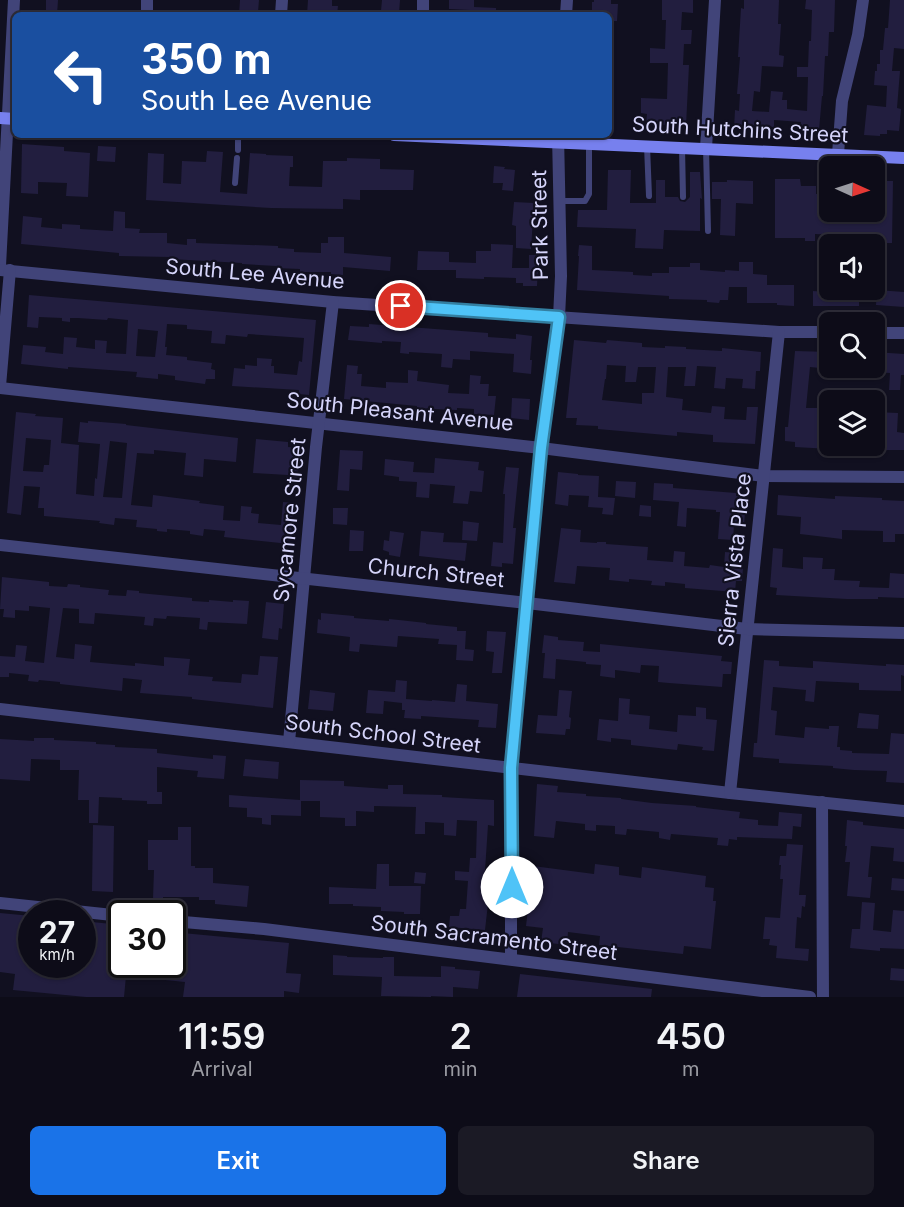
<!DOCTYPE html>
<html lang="en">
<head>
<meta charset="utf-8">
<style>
  :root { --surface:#0d0c18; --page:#1b1a25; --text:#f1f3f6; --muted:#9a9ba2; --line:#2d2c37; --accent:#1a73e8 }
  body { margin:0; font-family:Inter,sans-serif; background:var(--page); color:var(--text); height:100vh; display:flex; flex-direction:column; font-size:22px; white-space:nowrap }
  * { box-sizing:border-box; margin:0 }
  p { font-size:20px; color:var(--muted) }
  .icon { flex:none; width:33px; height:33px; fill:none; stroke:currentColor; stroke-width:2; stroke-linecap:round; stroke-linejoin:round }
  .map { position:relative; height:997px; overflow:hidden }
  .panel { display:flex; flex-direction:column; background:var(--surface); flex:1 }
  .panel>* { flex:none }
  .banner { position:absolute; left:12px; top:12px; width:600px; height:126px; border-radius:9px; box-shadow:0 2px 4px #0004,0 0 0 2px var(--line); background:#1a4fa0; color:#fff; overflow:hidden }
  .needle { width:39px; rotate:93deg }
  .tools { position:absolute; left:819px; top:156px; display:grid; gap:12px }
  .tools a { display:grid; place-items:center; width:66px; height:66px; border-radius:9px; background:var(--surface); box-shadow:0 2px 4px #0004,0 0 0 2px var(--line); font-size:30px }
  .speed { position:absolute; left:18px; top:900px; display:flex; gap:12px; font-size:30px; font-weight:700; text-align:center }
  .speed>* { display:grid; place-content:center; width:78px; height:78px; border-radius:50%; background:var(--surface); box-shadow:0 2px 4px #0004,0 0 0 2px var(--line); line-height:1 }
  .speed small { font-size:15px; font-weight:400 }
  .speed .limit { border:3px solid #111; border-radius:9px; background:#fff; color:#111 }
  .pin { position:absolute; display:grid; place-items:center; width:51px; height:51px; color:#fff; margin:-26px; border:3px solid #fff; border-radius:50%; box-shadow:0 2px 6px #0007 }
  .me { position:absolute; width:66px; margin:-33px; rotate:0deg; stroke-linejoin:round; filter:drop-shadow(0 0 4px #0008) }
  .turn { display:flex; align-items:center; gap:21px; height:126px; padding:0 30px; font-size:27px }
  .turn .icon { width:78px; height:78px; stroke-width:2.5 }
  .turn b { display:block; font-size:42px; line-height:51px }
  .eta { display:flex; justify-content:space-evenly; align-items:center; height:102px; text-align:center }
  .eta b { font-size:36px; font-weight:600; line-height:42px }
  .cta { display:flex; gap:12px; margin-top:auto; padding:12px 30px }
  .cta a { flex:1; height:69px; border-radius:9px; background:var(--accent); color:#fff; font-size:24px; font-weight:600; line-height:69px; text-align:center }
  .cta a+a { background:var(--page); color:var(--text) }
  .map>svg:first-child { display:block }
  .building { fill:#221e3f; fill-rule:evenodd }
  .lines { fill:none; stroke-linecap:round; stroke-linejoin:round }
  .service { stroke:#414479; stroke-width:6 }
  .minor { stroke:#414479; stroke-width:12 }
  .tertiary { stroke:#414479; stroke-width:12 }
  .secondary { stroke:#7780ee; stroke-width:12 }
  .route-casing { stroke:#337fa1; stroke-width:15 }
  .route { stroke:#4fc3f7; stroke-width:10 }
  .labels { text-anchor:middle; stroke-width:4.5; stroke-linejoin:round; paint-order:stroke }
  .street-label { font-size:21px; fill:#d5d4fa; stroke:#111020 }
</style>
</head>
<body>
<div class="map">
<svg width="904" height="997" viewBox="0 0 904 997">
  <rect width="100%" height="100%" fill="#111020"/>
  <g class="building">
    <path d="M46,0H58L57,15H46Z"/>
    <path d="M240,0H259L258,12L249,11V15H239Z"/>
    <path d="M308,0H332V6H338L337,15H307Z"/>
    <path d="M382,0H400L399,13L381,11Z"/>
    <path d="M449,0H474V7L496,8V15H470V10L449,9Z"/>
    <path d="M594,0H611V4H618L617,21H609V15H592V2H594Z"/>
    <path d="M662,0H693V13L682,12L681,30H692L691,44H684L683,65H689L686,126L646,124L647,114L641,113V98L667,99L668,63H650V48L665,49L666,20H662Z"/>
    <path d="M744,0H779L778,24H781L779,55L784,56L783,67L762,66L760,92L754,91L752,111L769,112L771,91L783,92L782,100H787V109L807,111L808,77H797V67H808L809,41H811L812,10L805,9L806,0H835L834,32H829L828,56H825L823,96H822L819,130L800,129L801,122L774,120V127L746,125V130L734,129L735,110L739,111L740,94H737L740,57H738L741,8L744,9Z"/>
    <path d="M890,0H904V49L894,48L892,71H900L897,108L901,109L899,131L887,130V134H880V136L864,135L867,105L886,107L887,86L874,85L875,71H877V64H880V50H883L885,28H888Z"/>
    <path d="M22,144L64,147V151L90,153L88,197L66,196L67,183L38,182V194L21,193Z"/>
    <path d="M98,146L116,147L115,162L97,161Z"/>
    <path d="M207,151L223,152L220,192L247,194L250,153L266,154V155L293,156V167H290L289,186L322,187L323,161H347V158L380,159V169L414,170L413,190H360V200L343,199V209L271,208L146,200L148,153L164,154L163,183L181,184L182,161L206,162Z"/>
    <path d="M494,166L505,167L504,169L515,170L513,191L502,190L503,183H493Z"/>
    <path d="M608,170H631L630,203H656V180H665V197H678L680,201L685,202L690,197V172H700L702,199L700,198V231L664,230L663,249L635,248L636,229L577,227L578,210H607Z"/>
    <path d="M775,179H800L801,186H816V194H830V212H834V218L872,219V212H874V181H893L892,243H878V239L836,238V235L815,234V241H805V238H775Z"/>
    <path d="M727,180L753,181V204L736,203L735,236L720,235L721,199H712V182H727Z"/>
    <path d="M514,202L534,203L531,249L516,248V226L512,225Z"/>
    <path d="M114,211L125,212V228L140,229L139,233H167V243L187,245V239H196V243L278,246V248L294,249V252L321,253V243H328V237H344V253L391,257L390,271L343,267V275L331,274V272H300V269L276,268V266L242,264V263L170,259V257L119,256V253L21,244L23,216L42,218L41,227L62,229V224L80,225V229L113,231Z"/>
    <path d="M491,244L513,245L512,268H529V255H541V266H538L537,286H523V283H516V278L484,277V279L456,278V270H417L418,251L449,252V262L476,263V251H491Z"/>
    <path d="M579,245L592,246V270L633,272V275L652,276V273H669V267H690V263H700V270L725,272V270L739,271V262H753V274L767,275V285H794V306L777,305V303H747V287H729L728,300H720L719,303L707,302V300L669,299V296L577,290L579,256H578Z"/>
    <path d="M826,290H859V306H813V291L826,292Z"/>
    <path d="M877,290L904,292V307L876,305Z"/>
    <path d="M29,295L316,320L309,395L299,394V390L232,386L234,368L245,369V365L257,366V358L272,359L271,366H274V373L297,375L299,361L302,362L304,338L248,334L247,337L226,335L225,344L211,343L212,331L187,329V325L167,324L165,347H167L166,355L187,357V360L212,363L211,369L215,370V379H206L205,384L175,380V376L158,374V379L136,377L137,372L68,367V369L21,364L23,345L46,347L45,352L63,354L64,337L77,338L76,347L95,349V340L107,341L106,353L126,354L128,320L108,318L107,320L78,318H70V322L62,321V318L39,317L38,328L27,327ZM138,329L158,331L155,357L136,356Z"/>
    <path d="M369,324L488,333V337L516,339V334L532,336L530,360H532L531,374L513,372L514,354L470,351V360L453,359L452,368L441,367L442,354L409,352V354L400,353L401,342L382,341V343L348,340L350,326L369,327Z"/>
    <path d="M574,340L606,343L607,340L642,343V347L665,348V346L686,347V349L722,351V348L761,352L760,371H756L755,389L742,388L743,379L726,378L725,389L714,388L716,367L697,366L695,386H684L686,367H668L666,397L683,399L682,410L711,413L712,406L725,407L724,419L746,420L747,407H758L755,444L713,442V435L677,432V436L598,429V426L576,425L577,418H566ZM607,365L626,366L625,382H636L638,367H656L654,393H642V404L602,400L605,379H606Z"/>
    <path d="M795,351L830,352V369L810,367L806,408H818V426L830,427V449L795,447V442L785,441V427H788Z"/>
    <path d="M874,352L904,354V375H901L900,390H889L890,373L874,372Z"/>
    <path d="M347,365L358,366L357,374H362L361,386L386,388V382L408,383V370L418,371L417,381L449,385L448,393L469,394L470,375L481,376L480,384H489L488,396H496L494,415L474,414V409L457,408V410L434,409L417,408V406L344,399Z"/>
    <path d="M830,368H863L862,376L830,375Z"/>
    <path d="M512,398L530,399L529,420L511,418Z"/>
    <path d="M16,412L36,414L35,416L63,418L61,443L79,445L76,494L94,496L95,478L97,479L100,444L78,442L80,422L88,423V421L126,424V425L238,438L236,462L204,459L203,477L184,475L186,453L154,450V454L137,453L131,505L152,507L153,495L200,501L199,503L224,506L223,520L240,521L241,506L252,507L251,513L259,514L258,523L281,525L283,502L294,503L290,544L224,537L225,531L204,529L203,536L190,534V531L167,529V532L157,531V529L136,527L137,520L115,518L114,525L99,523L100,521L44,516V508H38L40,487L24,486L21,515L7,513ZM26,438L51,440L49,465H44L43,472L23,471ZM110,441L127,443L122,498L103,497Z"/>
    <path d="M874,412L898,413L897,432L904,433V450H874Z"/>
    <path d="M256,439L288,442V447L300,448L297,482L287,481L288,475L253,473Z"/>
    <path d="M340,450L363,451L362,470L350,469L349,491L337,490Z"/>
    <path d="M435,458L479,462L478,470L484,471L482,492L470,491L468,504L453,503L455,486L430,484L429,498L416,497L417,482L399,481V477L384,475L385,459L414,462L413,472L434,473Z"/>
    <path d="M506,467L519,468L513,528H516L513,564L502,563V567L491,566L493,542L503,543L505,494H503Z"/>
    <path d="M558,472L578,474V475L599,476L598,497L615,498L613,515L602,514L603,508L588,507L589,496L569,495L568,506L555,504Z"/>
    <path d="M616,481L636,482L635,498L615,496Z"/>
    <path d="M654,483L673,484V488L736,493V496L746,497L744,526L734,525L733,540L718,539L720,512H716V510L687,508L686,527L677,526L679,502L653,500Z"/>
    <path d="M778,495L835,499V496L859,497L882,498V500L904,501V534H895V542H883V531L842,530V539L800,534L801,517L777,515Z"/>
    <path d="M640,505L651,506V517L639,516Z"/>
    <path d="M333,508H348L347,525L333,524Z"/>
    <path d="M463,521L479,523L477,541L462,540Z"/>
    <path d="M561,528L581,530L580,542L597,543V542H606V544L648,547L647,560L673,562L674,551L685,552L684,566L709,568L710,565L724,567L725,552L738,553L737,568H743L742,581H736L735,592L685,588V584L665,582V586L651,585L652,581L629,579V582L609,580L610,568L577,566L575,584L554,582Z"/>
    <path d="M350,530L364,531L363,551H349Z"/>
    <path d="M390,531L404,533L400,557L389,555V552L383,550L384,540L389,541Z"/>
    <path d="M421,531L444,533L443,542L467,543L465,561L419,556Z"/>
    <path d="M773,548L783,549L782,567L803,569V557L823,558L822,569H835L834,580L860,581L859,587L889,588L890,573L904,574V598L878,597V599H847L776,595L777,588L770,587Z"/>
    <path d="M2,577L49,582V586L67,587L68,584L80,585V587L109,590L108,595L126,596L127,590L139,591V593L192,598V601L209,602V600L233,602V600L249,601L247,624L208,622L207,630L199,629L200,618L167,616L166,619L154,618L153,626L144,625L145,617L95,613L94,624L79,623V609L63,608L56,657L74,659L75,644L92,646L90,662L135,666V663L164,666V657L190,659L188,675L213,677L212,681L241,683L242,674L258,675L260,656L278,657L273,708L192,699V697L140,693L142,680L123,678L122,691L60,684V682L39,680L38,682L28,681L29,675L9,673V677H0V656L15,657L16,645L27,646L25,661L44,663L50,608L29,606V611L15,610V618L3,617L4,609H0Z"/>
    <path d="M266,602L284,604L282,629L279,628L278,640L262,638Z"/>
    <path d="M321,613L354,616V618L389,621V619L399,620L426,623V624L457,627V631H466L465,649L474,650L473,661L456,660L457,645L438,644L439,639L398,636L397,647L360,644L359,652L349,651L350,637L317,633L318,619L321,620Z"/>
    <path d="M487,631L506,632L502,673H492L494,652L486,651Z"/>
    <path d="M544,635L558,637V640L584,642L583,651L600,652V644L722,656L721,661L732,662L731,674H723L722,687L669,683L658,682L659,666L641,665L640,673L615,670V678L600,676L601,665L586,664V662L556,659L555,679L543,678L545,653H542Z"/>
    <path d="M764,660L779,661V666L813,668V661L886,666V664L904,665V676L901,675V691L859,690V683L816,681L814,702L805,701L806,690L773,687L771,710L777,711L775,735L804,738L805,727L829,729V726H839L837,747H840V750L852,751V753L889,754L891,733L904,734V783L886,782L887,771L854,770L833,768V766L779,763V759L753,757L754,743H757Z"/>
    <path d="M396,680L407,681L406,699L432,701V700L455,702L457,684L467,685L466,701L498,704L496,728L478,727L479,720L421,716V719L404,718L405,710H402V703L384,701L383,714L366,713L368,690L395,692Z"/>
    <path d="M310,690L335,693L333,711L308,709Z"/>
    <path d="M559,690L572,691L569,717L571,718L570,729H566L565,735L536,733L538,715L557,716Z"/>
    <path d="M619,698L630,699L629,714L650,716L649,729L677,732L678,715L696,716V707L706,708V719L717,720L714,751L702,750L703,747L678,744L677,750L631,745V740L611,738V742L597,740L599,719L618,721Z"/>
    <path d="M859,713L879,715L878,729L857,728Z"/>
    <path d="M34,738H54V740L96,742V744L115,745V747L157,749V753L193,757L213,759V755L226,756L224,779L197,777L198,771L157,767V792H162V804H147V801L122,800V798L99,797L98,823H89V800H78L79,770H60V760L31,759L30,781L0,779V739L34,741Z"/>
    <path d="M245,759L279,762L278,779L243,776Z"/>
    <path d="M300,780L344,781V786L388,789V785H403V794L442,795V797L494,800V826L488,825L484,886H490L485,930L449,927L450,916H459L460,909H466L468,881L455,880V871L469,872L470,858H476L477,821L457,820L456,836L444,835V823L425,822V834H415L416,807L374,806V812L356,811V826H345V818L320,817V801H301V816L271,815V825L262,824V818L247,817V808L229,807V795L300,800Z"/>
    <path d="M537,784L558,786L557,792L586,794V796L621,798V799L652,803L696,806V807L740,812L739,818L758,820V825L778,826L779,812L802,814L801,827L793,826L792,839L737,837V840L729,839L728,846L717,845L718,838L671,834L670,840L659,838V832L627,829L626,835L615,834V826L596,825V831L585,830V824L556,821L554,838L534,836Z"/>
    <path d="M847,820L863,822V825L904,829V862L893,861L894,848L871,846L868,877H872L870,898L847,896L850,862H845L847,846H845Z"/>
    <path d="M93,825L114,826L113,892L92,891Z"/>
    <path d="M178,827H191V866H195V868H213V883L249,886L247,907L215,904V900H199V897H163V899H153L154,870H148V840H178Z"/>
    <path d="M787,844L803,845L799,895H806L805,907L802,906L801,918L797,917L795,948L809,949L808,961L776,958L777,946L769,945L770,939H763L765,917L780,918L783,879H780L781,865H779L780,856H786Z"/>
    <path d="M377,864H389V886H421L420,914H404V912L381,911V907L353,906V904H329V887L376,889Z"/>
    <path d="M595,864L619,867V875L641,878L642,867L706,876L705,887L714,888L713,901H716L711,949L684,946L683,954L599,945L600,936L568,932L567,945L541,942L543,928L526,926L533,866L594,874Z"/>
    <path d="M415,872L426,873L425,884L414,883Z"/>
    <path d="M892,878L904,879V891L891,890Z"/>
    <path d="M862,902L875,903L873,930L891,932L893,910L904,911V949L880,948V951L850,948L852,929H860Z"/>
    <path d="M0,913L32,916V964H82V921L122,925V964H172V932L289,943L286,973L301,974L299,993L284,991V997H183L185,982L126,976L124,997H86L13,990L15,974L0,972Z"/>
    <path d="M333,955L347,956V957L383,958V957H394V976L441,977V966L455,967V969L480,971L478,989L453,987V997L431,996V997L381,996L382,977L333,975Z"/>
    <path d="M891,968L904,969V981L890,980Z"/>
    <path d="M520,974L652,989L651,997H517Z"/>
  </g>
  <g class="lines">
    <g class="service">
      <path d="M647,146L649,196"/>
      <path d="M682,147L683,197"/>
      <path d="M706,148L708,231"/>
      <path d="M238,150V135"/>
      <path d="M235,183L237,158"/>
      <path d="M559,201H585L589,194V143"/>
    </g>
    <g class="minor">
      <path d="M147,15V0"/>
      <path d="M281,15L282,0"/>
      <path d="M423,15V0"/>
      <path d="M566,15L567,0"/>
      <path d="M706,148L715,0"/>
      <path d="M838,154L842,101L858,35L863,0"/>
      <path d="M0,266L14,0"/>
      <path d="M0,270L333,302L779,332H830"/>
      <path d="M874,333H904"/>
      <path d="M0,386L10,270"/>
      <path d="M0,388L541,448L764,476L904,477"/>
      <path d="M0,709L730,793L904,811"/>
      <path d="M289,742L316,447L333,302"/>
      <path d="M730,793L779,332"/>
      <path d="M822,802L823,997"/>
      <path d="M0,903L122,916"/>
      <path d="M172,921L264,929L810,997"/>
      <path d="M511,959V768L541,448L559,317L561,276L558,135"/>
    </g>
    <path class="tertiary" d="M0,545L527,603L747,629L904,633"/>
    <g class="secondary">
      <path d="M0,118L15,119"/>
      <path d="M394,135L904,158"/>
    </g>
  </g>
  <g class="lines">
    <g class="route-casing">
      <path id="route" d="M401,306L559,317L541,448L511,768L512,887"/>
    </g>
    <use href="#route" class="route"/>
  </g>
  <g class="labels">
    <g class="street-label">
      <text transform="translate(740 130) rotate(3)" y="7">South Hutchins Street</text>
      <text transform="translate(540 225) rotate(-91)" y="7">Park Street</text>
      <text transform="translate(255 274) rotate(5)" y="7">South Lee Avenue</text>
      <text transform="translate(400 412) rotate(6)" y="7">South Pleasant Avenue</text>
      <text transform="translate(290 520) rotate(-84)" y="7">Sycamore Street</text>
      <text transform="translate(735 560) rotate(-84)" y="7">Sierra Vista Place</text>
      <text transform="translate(436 573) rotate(6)" y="7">Church Street</text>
      <text transform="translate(383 734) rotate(7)" y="7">South School Street</text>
      <text transform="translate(494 938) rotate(7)" y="7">South Sacramento Street</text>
    </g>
  </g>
</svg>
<div class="tools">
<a><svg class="needle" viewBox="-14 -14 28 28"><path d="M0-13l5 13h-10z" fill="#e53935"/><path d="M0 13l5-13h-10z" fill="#9a9ba2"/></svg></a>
<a><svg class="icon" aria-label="sound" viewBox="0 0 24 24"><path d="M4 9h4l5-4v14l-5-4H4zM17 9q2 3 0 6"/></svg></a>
<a><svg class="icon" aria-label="search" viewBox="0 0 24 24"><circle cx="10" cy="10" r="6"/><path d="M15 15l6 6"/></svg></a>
<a><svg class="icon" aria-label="layers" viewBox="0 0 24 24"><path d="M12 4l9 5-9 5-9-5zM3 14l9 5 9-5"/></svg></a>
</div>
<div class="speed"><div>27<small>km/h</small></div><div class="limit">30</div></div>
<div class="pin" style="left:401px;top:306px;background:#d93025"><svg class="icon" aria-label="arrive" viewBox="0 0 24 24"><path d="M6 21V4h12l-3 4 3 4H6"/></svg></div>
<svg class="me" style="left:512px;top:887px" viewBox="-20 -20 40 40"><circle r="19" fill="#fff"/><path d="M0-13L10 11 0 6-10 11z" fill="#4fc3f7"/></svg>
<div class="banner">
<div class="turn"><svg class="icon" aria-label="left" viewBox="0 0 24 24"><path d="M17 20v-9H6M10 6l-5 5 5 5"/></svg><div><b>350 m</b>South Lee Avenue</div></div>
</div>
</div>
<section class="panel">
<div class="eta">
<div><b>11:59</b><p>Arrival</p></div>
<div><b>2</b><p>min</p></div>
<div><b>450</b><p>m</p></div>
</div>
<div class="cta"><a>Exit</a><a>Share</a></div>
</section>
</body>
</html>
